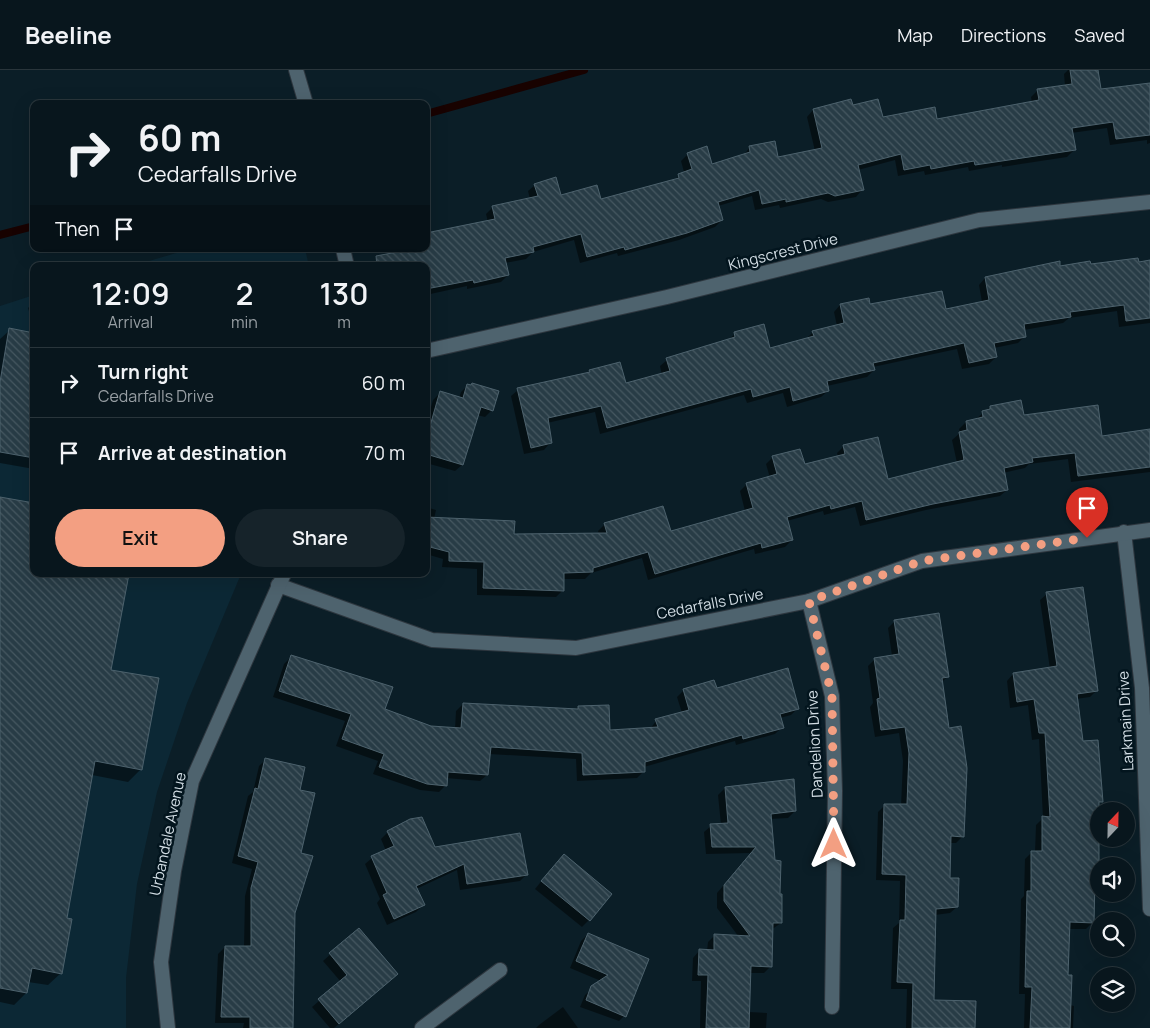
<!DOCTYPE html>
<html lang="en">
<head>
<meta charset="utf-8">
<style>
  :root { --surface:#08161d; --page:#16232a; --text:#f1f3f6; --muted:#989fa4; --line:#29353b; --accent:#f39f82 }
  body { margin:0; font-family:Manrope,sans-serif; background:var(--page); color:var(--text); height:100vh; display:flex; flex-direction:column; font-size:19px; white-space:nowrap }
  * { box-sizing:border-box; margin:0 }
  p { font-size:16px; color:var(--muted) }
  .icon { flex:none; width:28px; height:28px; fill:none; stroke:currentColor; stroke-width:2; stroke-linecap:round; stroke-linejoin:round }
  .map { position:relative; flex:1; overflow:hidden }
  .panel { position:absolute; left:30px; top:192px; width:400px; height:315px; display:flex; flex-direction:column; background:var(--surface); border-radius:10px; box-shadow:0 5px 20px #0002,0 0 0 1px var(--line) }
  .panel>* { flex:none }
  .guide { position:absolute; left:30px; top:30px; width:400px; height:152px; border-radius:10px; box-shadow:0 5px 20px #0002,0 0 0 1px var(--line); background:#08161d; color:var(--text); overflow:hidden }
  .needle { width:32px; rotate:22deg }
  .controls { position:absolute; left:1090px; top:732px; display:grid; gap:10px }
  .controls a { display:grid; place-items:center; width:45px; height:45px; border-radius:50%; background:var(--surface); box-shadow:0 5px 20px #0002,0 0 0 1px var(--line); font-size:25px }
  .pin { position:absolute; display:grid; place-items:center; width:42px; height:42px; color:#fff; margin:-51px -21px; border-radius:50% 50% 50% 0; rotate:-45deg; box-shadow:0 0 5px #0007 }
  .pin .icon { rotate:45deg }
  .me { position:absolute; width:55px; margin:-28px; rotate:0deg; stroke-linejoin:round; filter:drop-shadow(0 0 4px #0008) }
  .turn { display:flex; align-items:center; gap:18px; height:105px; padding:0 25px; font-size:22px }
  .turn .icon { width:65px; height:65px; stroke-width:2.5 }
  .turn b { display:block; font-size:35px; line-height:42px }
  .then { display:flex; align-items:center; height:48px; padding:0 25px; background:#0003; gap:10px; font-size:19px }
  .eta { display:flex; justify-content:space-evenly; align-items:center; height:85px; text-align:center }
  .eta b { font-size:30px; font-weight:600; line-height:35px }
  .cta { display:flex; gap:10px; margin-top:auto; padding:10px 25px }
  .cta a { flex:1; height:58px; border-radius:30px; background:var(--accent); color:#111; font-size:20px; font-weight:600; line-height:58px; text-align:center }
  .cta a+a { background:var(--page); color:var(--text) }
  ul { padding:0; list-style:none }
  li { display:flex; align-items:center; gap:15px; height:70px; padding:0 25px; border-top:1px solid var(--line) }
  li div { flex:1 }
  li b { display:block; font-size:19px }
  li em { font-style:normal }
  header { display:flex; align-items:center; gap:30px; box-sizing:border-box; height:70px; padding:0 25px; background:var(--surface); border-bottom:1px solid var(--line) }
  header strong { font-size:24px }
  nav { display:flex; gap:28px; margin-inline-start:auto; font-size:18px }
  .map>svg:first-child { display:block }
  .built { fill:#0c2835 }
  .shadow { fill:#0007 }
  .lines { fill:none; stroke-linecap:round; stroke-linejoin:round }
  .stream { stroke:#180200; stroke-width:8 }
  .building { fill:url(#building-back-hatch); stroke:#4d626d }
  .minor-casing { stroke:#2e373f; stroke-width:16 }
  .minor { stroke:#4e636e; stroke-width:14 }
  .route { stroke:#f39f82; stroke-width:9; stroke-dasharray:0 16.2 }
  .labels { text-anchor:middle; stroke-width:5; stroke-linejoin:round; paint-order:stroke }
  .street-label { font-size:15px; fill:#d2dde4; stroke:#03151e }
</style>
</head>
<body>
<header>
<strong>Beeline</strong>
<nav><a>Map</a><a>Directions</a><a>Saved</a></nav>
</header>
<div class="map">
<svg width="1150" height="958" viewBox="0 0 1150 958">
  <defs>
    <pattern id="building-back-hatch" width="6" height="6" patternUnits="userSpaceOnUse" patternTransform="scale(1.25)"><rect width="6" height="6" fill="#283c46"/><path d="M-1 5l2 2M0 0l6 6M5-1l2 2" fill="none" stroke="#465861"/></pattern>
  </defs>
  <rect width="100%" height="100%" fill="#0b1e27"/>
  <g class="built">
    <path d="M190,179H305L309,196H132Z"/>
    <path d="M34,225V504H241L187,633L157,722L137,814L126,908V958H0V236Z"/>
  </g>
  <g class="shadow">
    <path d="M1068,0H1097L1100,21L1150,16V73L1147,74V70L1110,75L1107,58L1071,63L1074,80L1067,87L1002,97V95L969,101L968,97L925,105L924,101L898,106L895,90L858,100L862,120L856,127L828,132L821,129L780,138L779,135L755,140L752,126L718,136L722,150L715,157L679,170L618,186L617,183L580,193L574,170L533,182L526,189L505,193L508,205L501,212L467,219V216L426,225V196H389L388,190L407,181L406,179H426L488,152L486,144L493,137L530,129L528,121L535,115L560,126L600,130L673,111L684,102L681,91L688,84L712,95L743,86L750,77L777,89L815,81L807,47L813,40L852,37L882,48L936,51L1032,33L1031,27L1038,20L1065,16L1064,4Z"/>
    <path d="M172,191L173,196H152Z"/>
    <path d="M1150,191V253L1119,257L1117,241L1069,248L1063,253L1024,260L1025,266L1018,273L994,278L996,287L989,294L962,299L957,279L873,297L874,300L867,307L827,316L828,321L821,327L787,337L783,323L747,333L744,325L600,364L595,342L547,353L550,373L544,380L524,384L511,326L518,320L587,304L590,301L625,315L662,305L660,296L667,290L728,270L735,264L769,279L806,269L813,262L837,256L834,242L840,235L945,240L982,232L979,215L985,208L1059,197Z"/>
    <path d="M34,232V259L28,238Z"/>
    <path d="M10,260L0,313V269Z"/>
    <path d="M467,316L492,340L485,347L477,345L462,395L455,401L426,393V355L433,330L440,323L459,328L461,322Z"/>
    <path d="M0,326L34,332V399L0,393Z"/>
    <path d="M990,337L1101,367L1150,360V402L1071,412L1068,389L1029,394L1025,398L1003,403L1007,420L1000,426L926,440L860,456L855,437L824,445L823,441L787,451L792,470L785,477L755,484L754,479L648,510L642,488L591,503L585,509H563V520L556,527L477,525V499L442,497L443,489L426,484V437L436,440L434,449L513,465L599,464L598,461L605,454L670,462L745,441L740,421L747,414L770,408L766,394L773,387L804,395L838,387L837,383L844,376L887,410L957,393L952,370L960,363L959,359L966,352L976,349Z"/>
    <path d="M0,430L34,504H127L110,601L141,699L128,712L92,705L66,849L61,903L48,915L28,912L26,923L14,935L0,932Z"/>
    <path d="M1047,524L1097,620L1090,627L1076,629L1082,672L1101,732L1098,735L1099,808L1094,813L1093,852L1086,859H1068L1066,906L1070,935L1074,936L1073,958H1024L1025,924H1019L1021,829L1024,826L1025,789L1032,782H1035L1036,755L1043,748L1039,669L1032,670L1028,635L1010,638L1007,611L1013,604L1050,599L1040,530Z"/>
    <path d="M895,551L947,607L941,613L963,766L956,773H949L948,810L957,837L950,843L935,845L932,931L974,958H906L907,919H891L893,858L899,853L900,811L876,810L878,742L885,735L901,736L903,691L899,663L875,667L870,637L873,633L868,596L875,589L892,586L888,558Z"/>
    <path d="M291,587L384,640L431,657L455,659L456,641L463,634L575,640L578,637L609,661L650,659L656,651L682,643L677,627L684,620H716L798,638L791,645L780,648L782,657L775,664L736,675L735,671L644,697V701L637,708L577,711L576,689L489,684L487,705L480,711L446,708V715L439,722L420,720L373,704L378,691L336,676L345,651L273,627L284,594Z"/>
    <path d="M266,689L298,720L299,784L294,844L292,958H243L244,953H215L218,884L225,877H244L245,826L252,799L232,793L248,726L253,722L259,696Z"/>
    <path d="M725,718L795,741L788,748L770,749L774,792H780L781,853L771,860L770,897L764,903H750L749,942L767,943L766,958H700L701,911H692L693,888L699,881H707L708,872L714,866L739,867L717,838V823L751,783L706,784L704,762L711,756L721,755L718,725Z"/>
    <path d="M388,762L434,778L527,804L520,811L460,820L457,800L416,819L423,835L416,842L387,855L377,833L380,829L365,794L372,788L386,781L381,769Z"/>
    <path d="M557,792L589,850L582,857L535,819Z"/>
    <path d="M359,859L389,911L334,958H330L312,937L341,912L323,891Z"/>
    <path d="M588,864L648,890L625,945L619,951L580,937L585,925L601,911L570,898L581,871Z"/>
    <path d="M563,937L578,958H536L539,955Z"/>
  </g>
  <g class="lines">
    <g class="stream">
      <path d="M426,44L584,0"/>
      <path d="M0,165L34,156"/>
    </g>
  </g>
  <g class="building">
    <path d="M1070,0H1098L1101,19L1150,13V65L1116,69L1113,52L1072,58L1076,80L975,95L974,91L931,99L930,95L904,100L901,84L858,95L864,120L835,126L828,123L786,132V129L762,134L759,120L718,132L723,150L687,163L625,180L624,177L587,187L581,164L533,177L534,182L505,188L509,205L474,213L473,210L426,219V196H377L376,186L413,179H426V163L495,149L492,136L538,126L534,114L556,107L561,125L597,115L601,129L679,108L678,104L692,99L687,83L707,76L712,94L750,82L749,76L775,71L778,87L822,78L813,39L851,29L853,35L878,29L883,47L935,37L937,49L1039,30L1037,19L1072,14Z"/>
    <path d="M1138,188L1139,192L1150,190V248L1126,251L1124,235L1070,242L1071,247L1024,254L1026,267L994,273L997,287L969,293L964,273L873,293L875,300L827,311L829,321L793,331L790,317L753,327L751,319L607,358L601,336L548,348L552,373L531,378L517,318L590,302L589,300L620,292L626,313L670,301L666,288L735,267L734,262L764,254L770,278L814,266L812,261L844,253L840,234L869,228L870,234L942,221L946,239L989,230L985,207L1060,191V196L1090,191L1091,194Z"/>
    <path d="M9,258L34,263V388L0,382V312Z"/>
    <path d="M472,313L499,321L493,341L481,337L463,395L426,384V354L430,356L440,321L463,328L467,314L471,315Z"/>
    <path d="M1021,330L1024,345L1098,335L1102,366L1150,359V397L1078,406L1075,383L1032,388L1033,392L1004,398L1008,420L933,434L866,450L862,431L831,439L830,435L787,447L793,470L762,478L761,473L655,504L648,482L593,498V502L564,503V521L483,518L484,492L449,491V482L426,476V447L515,451L514,464L607,463L604,453L663,436L671,461L753,438L746,413L777,404L772,386L800,379L805,394L845,384L843,375L878,367L888,409L964,390L959,362L967,360L966,351L983,347L982,341L990,339V336Z"/>
    <path d="M0,427L34,433V504H129L111,600L159,608L142,700L95,691L67,848L72,849L62,904L32,898L27,923L0,918Z"/>
    <path d="M1083,517L1098,621L1077,624L1083,671L1098,670L1103,732H1099V809H1095L1094,853L1070,852L1068,905H1072L1070,958H1030L1032,917H1025L1027,821H1031V781H1042V746L1050,747L1045,663H1039L1034,629L1017,632L1013,603L1057,596L1046,522Z"/>
    <path d="M939,543L949,607L942,608L949,658L961,656L967,698L964,767L951,766L950,808H959L958,837L936,839L934,930L976,931L975,958H912L913,913L897,912L900,850H905L906,805L882,804L884,734H907L909,683L905,657L881,660L877,629L880,628L874,588L899,584L894,550Z"/>
    <path d="M291,585L393,617L385,639L431,656L461,658L463,633L578,639V636L609,635L610,660L658,657L655,649L689,640L683,619L714,610L717,618L788,598L799,639L780,644L784,658L743,669L742,665L645,692V702L583,705L582,683L491,677L488,705L448,702L447,716L427,714L379,697L384,684L342,669L351,644L279,621Z"/>
    <path d="M265,688L305,697L300,720L315,723L301,783L313,786L295,843L293,958H250V947H221L225,876H251V818L258,792L238,786L255,718L258,719Z"/>
    <path d="M794,709L796,741L771,744L775,790L781,791L780,824H782V853H773L772,897L751,896L749,958H706L708,905H698L699,879L714,880V864L750,866L724,831V815L756,777H712L710,754L728,753L725,717Z"/>
    <path d="M422,747L435,777L520,763L528,805L467,814L464,794L416,816L425,835L394,849L383,825L387,823L371,786L394,776L387,761L410,749Z"/>
    <path d="M564,784L612,824L590,851L541,811Z"/>
    <path d="M359,858L398,904L339,954L318,929L347,905L329,883Z"/>
    <path d="M588,863L649,889L626,947L586,930L591,916L608,905L576,891Z"/>
  </g>
  <g class="lines">
    <g class="minor-casing">
      <g id="minor">
        <path d="M296,0L306,34"/>
        <path d="M343,179L347,196"/>
        <path d="M426,281L667,227L979,150L1150,132"/>
        <path d="M1124,462L1142,618L1150,839"/>
        <path d="M278,515L432,570L576,578L809,531L922,491L1150,460"/>
        <path d="M809,531L832,626L835,721L832,937"/>
        <path d="M168,958L161,892L174,801L192,711L284,504"/>
        <path d="M422,958L500,900"/>
      </g>
    </g>
    <use href="#minor" class="minor"/>
  </g>
  <g class="lines">
    <path class="route" d="M834,774L832,626L809,531L922,491L1087,468"/>
  </g>
  <g class="labels">
    <g class="street-label">
      <text transform="translate(783 182) rotate(-14)" y="5">Kingscrest Drive</text>
      <text transform="translate(710 534) rotate(-11)" y="5">Cedarfalls Drive</text>
      <text transform="translate(1126 651) rotate(-93)" y="5">Larkmain Drive</text>
      <text transform="translate(815 674) rotate(-93)" y="5">Dandelion Drive</text>
      <text transform="translate(168 764) rotate(-78)" y="5">Urbandale Avenue</text>
    </g>
  </g>
</svg>
<div class="controls">
<a><svg class="needle" viewBox="-14 -14 28 28"><path d="M0-13l5 13h-10z" fill="#e53935"/><path d="M0 13l5-13h-10z" fill="#989fa4"/></svg></a>
<a><svg class="icon" aria-label="sound" viewBox="0 0 24 24"><path d="M4 9h4l5-4v14l-5-4H4zM17 9q2 3 0 6"/></svg></a>
<a><svg class="icon" aria-label="search" viewBox="0 0 24 24"><circle cx="10" cy="10" r="6"/><path d="M15 15l6 6"/></svg></a>
<a><svg class="icon" aria-label="layers" viewBox="0 0 24 24"><path d="M12 4l9 5-9 5-9-5zM3 14l9 5 9-5"/></svg></a>
</div>
<div class="pin" style="left:1087px;top:468px;background:#d93025"><svg class="icon" aria-label="arrive" viewBox="0 0 24 24"><path d="M6 21V4h12l-3 4 3 4H6"/></svg></div>
<svg class="me" style="left:834px;top:774px" viewBox="-20 -20 40 40"><path d="M0-17L14 15 0 8-14 15z" fill="#f39f82" stroke="#fff" stroke-width="4"/></svg>
<div class="guide">
<div class="turn"><svg class="icon" aria-label="right" viewBox="0 0 24 24"><path d="M7 20v-9h11M14 6l5 5-5 5"/></svg><div><b>60 m</b>Cedarfalls Drive</div></div>
<div class="then">Then<svg class="icon" aria-label="arrive" viewBox="0 0 24 24"><path d="M6 21V4h12l-3 4 3 4H6"/></svg></div>
</div>
<section class="panel">
<div class="eta">
<div><b>12:09</b><p>Arrival</p></div>
<div><b>2</b><p>min</p></div>
<div><b>130</b><p>m</p></div>
</div>
<ul>
<li><svg class="icon" aria-label="right" viewBox="0 0 24 24"><path d="M7 20v-9h11M14 6l5 5-5 5"/></svg><div><b>Turn right</b><p>Cedarfalls Drive</p></div><em>60 m</em></li>
<li><svg class="icon" aria-label="arrive" viewBox="0 0 24 24"><path d="M6 21V4h12l-3 4 3 4H6"/></svg><div><b>Arrive at destination</b></div><em>70 m</em></li>
</ul>
<div class="cta"><a>Exit</a><a>Share</a></div>
</section>
</div>
</body>
</html>
